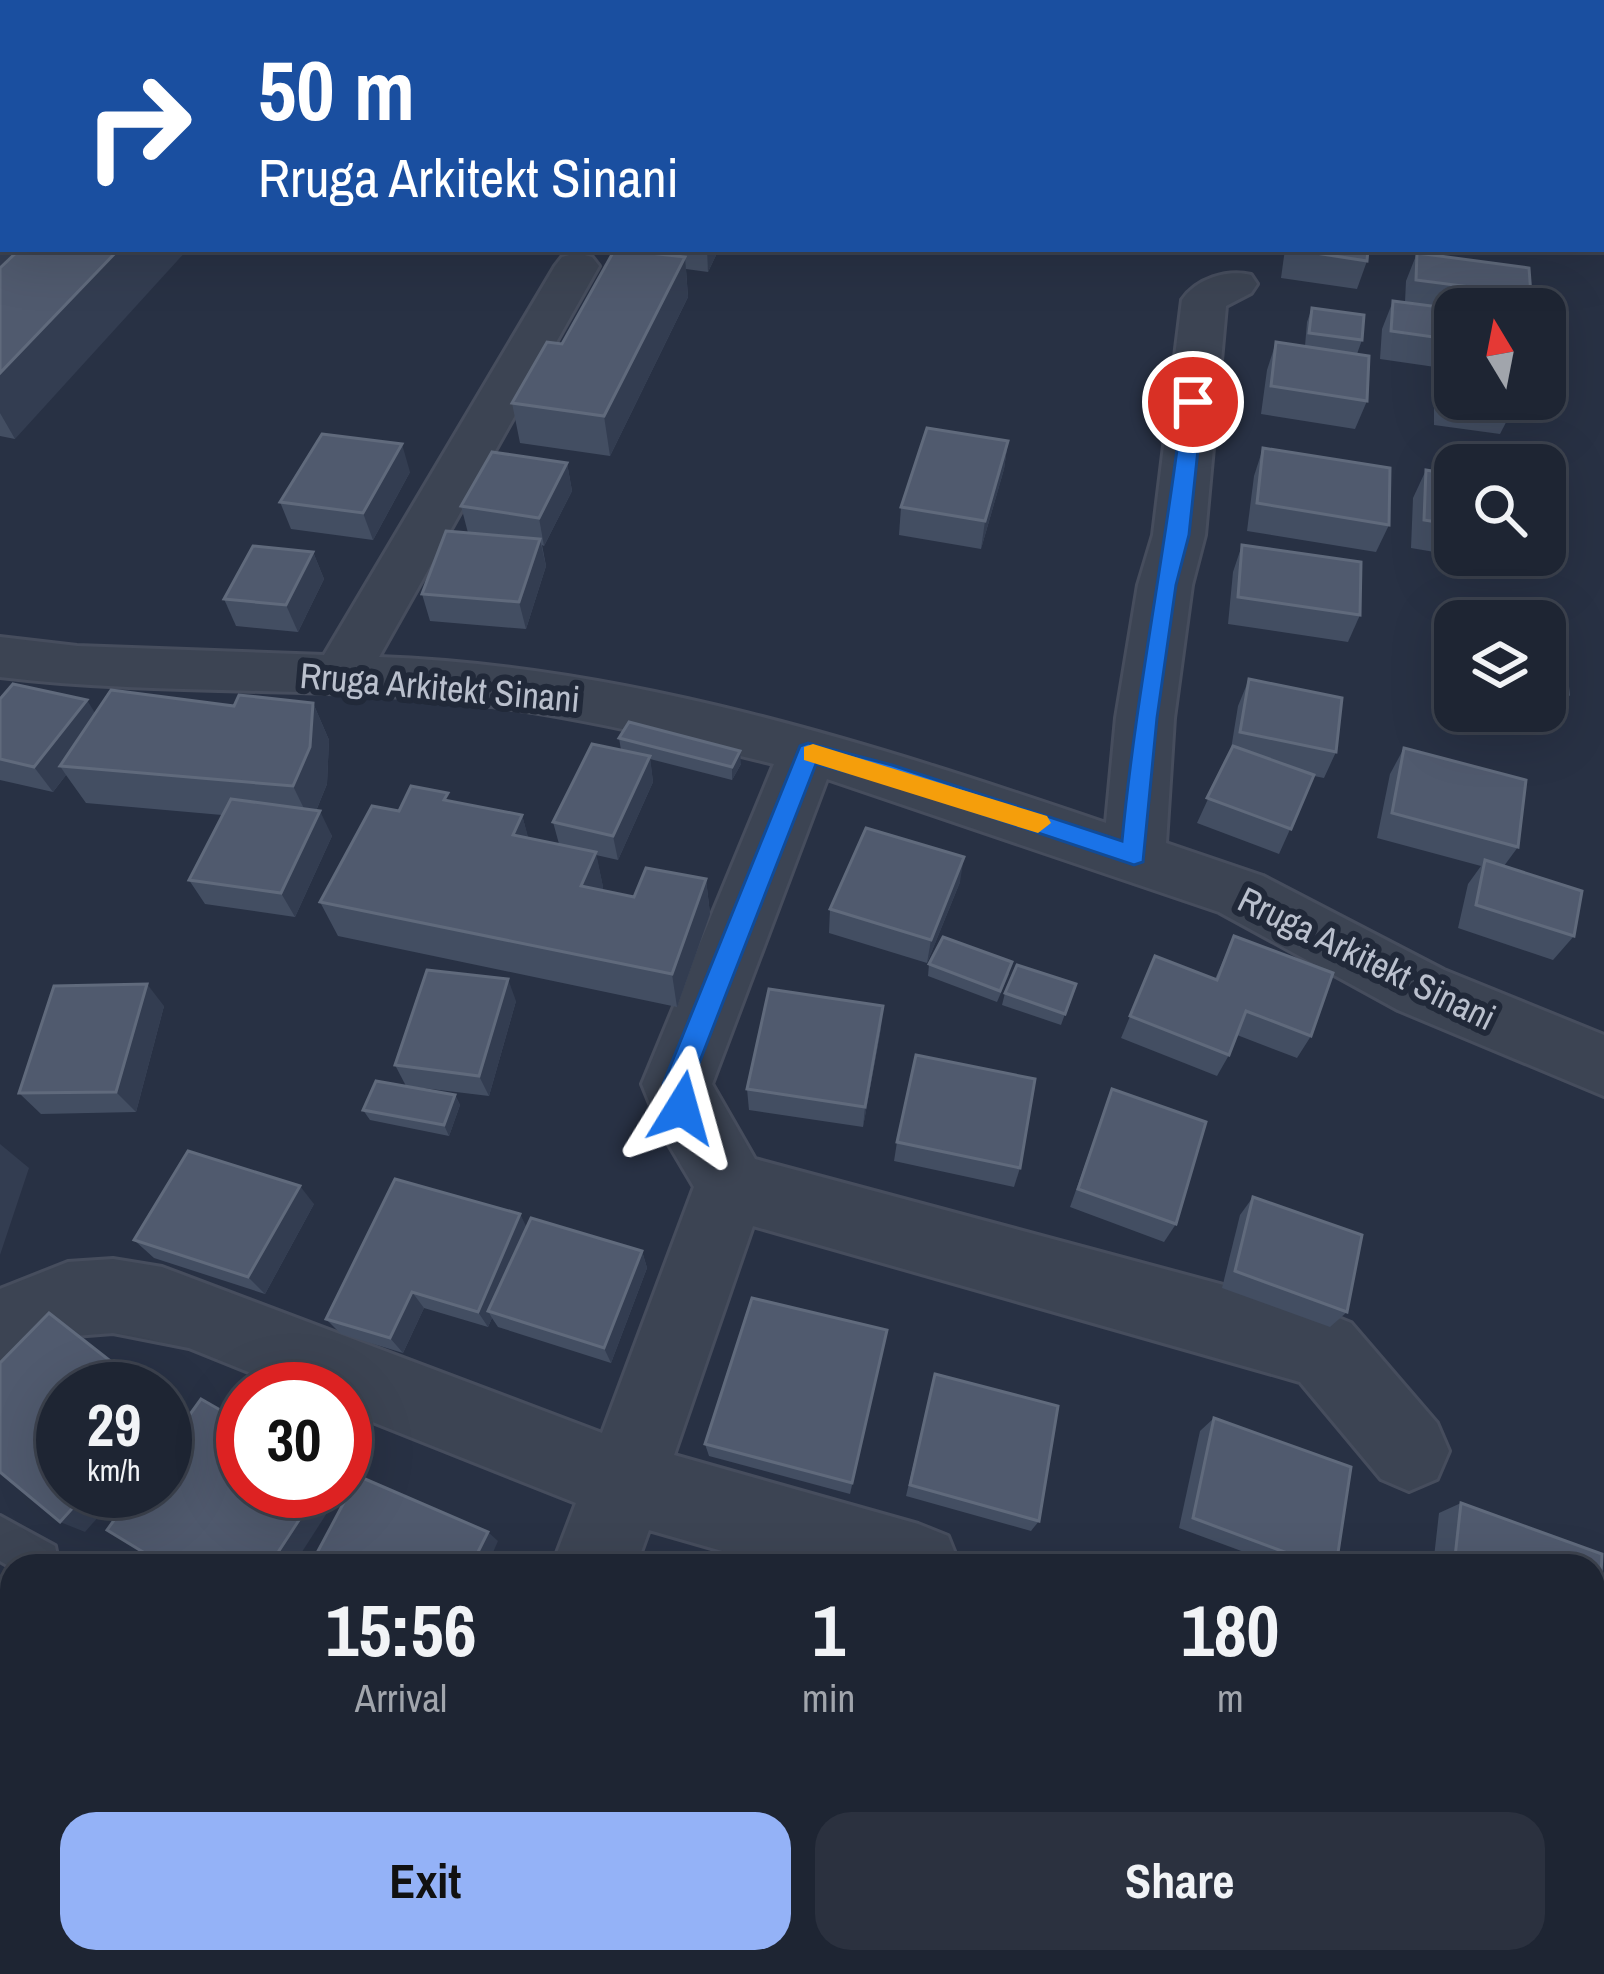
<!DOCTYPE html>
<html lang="en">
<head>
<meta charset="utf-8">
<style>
  :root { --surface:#1e2533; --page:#2b313f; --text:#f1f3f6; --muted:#a1a5ac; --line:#3c424e; --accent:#94b2f7 }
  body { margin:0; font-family:"Archivo Narrow",sans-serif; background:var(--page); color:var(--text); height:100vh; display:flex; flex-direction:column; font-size:45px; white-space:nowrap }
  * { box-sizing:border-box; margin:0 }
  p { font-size:39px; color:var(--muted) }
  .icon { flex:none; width:66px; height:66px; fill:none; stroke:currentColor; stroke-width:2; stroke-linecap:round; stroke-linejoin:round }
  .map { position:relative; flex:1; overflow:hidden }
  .drawer { position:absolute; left:0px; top:1554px; width:1605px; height:420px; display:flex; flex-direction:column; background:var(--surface); border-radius:36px 36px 0 0; box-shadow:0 12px 48px #0002,0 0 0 3px var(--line) }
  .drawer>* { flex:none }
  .hud { position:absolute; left:0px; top:0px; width:1605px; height:252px; box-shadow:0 12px 48px #0002,0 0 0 3px var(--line); background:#1a4fa0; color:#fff; overflow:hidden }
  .needle { width:78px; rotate:350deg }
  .fabs { position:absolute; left:1434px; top:288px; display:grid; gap:24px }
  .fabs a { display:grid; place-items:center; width:132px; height:132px; border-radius:24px; background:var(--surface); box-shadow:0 12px 48px #0002,0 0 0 3px var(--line); font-size:60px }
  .speed { position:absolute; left:36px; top:1362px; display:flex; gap:24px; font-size:60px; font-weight:700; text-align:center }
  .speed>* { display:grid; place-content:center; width:156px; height:156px; border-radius:50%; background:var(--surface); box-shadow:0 12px 48px #0002,0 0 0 3px var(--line); line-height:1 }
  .speed small { font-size:30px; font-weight:400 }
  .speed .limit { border:18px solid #d22; background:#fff; color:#111 }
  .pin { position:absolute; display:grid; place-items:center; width:102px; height:102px; color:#fff; margin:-51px; border:6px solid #fff; border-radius:50%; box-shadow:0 3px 12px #0007 }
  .me { position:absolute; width:132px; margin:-66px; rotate:8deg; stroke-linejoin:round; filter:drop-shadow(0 0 9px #0008) }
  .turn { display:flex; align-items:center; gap:42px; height:252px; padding:0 60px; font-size:54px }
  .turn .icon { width:156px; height:156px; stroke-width:2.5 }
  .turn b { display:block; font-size:84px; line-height:102px }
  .eta { display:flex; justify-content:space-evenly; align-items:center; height:204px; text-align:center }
  .eta b { font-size:72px; font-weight:800; line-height:84px }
  .primary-button { display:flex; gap:24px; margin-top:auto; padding:24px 60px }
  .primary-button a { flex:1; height:138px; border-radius:36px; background:var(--accent); color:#111; font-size:48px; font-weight:800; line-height:138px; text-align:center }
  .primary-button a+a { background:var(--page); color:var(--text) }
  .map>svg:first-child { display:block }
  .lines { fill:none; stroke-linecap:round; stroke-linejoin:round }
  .service-casing { stroke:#464d5d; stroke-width:6 }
  .minor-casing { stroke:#464d5d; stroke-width:6 }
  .service { fill:#3c4453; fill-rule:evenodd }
  .minor { fill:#3c4453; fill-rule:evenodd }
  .wall { fill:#434e62 }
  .shaded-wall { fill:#333d51 }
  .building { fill:#505a6e; stroke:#606a7c; stroke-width:3 }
  .route { fill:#1a73e8; stroke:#114b97; stroke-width:3 }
  .slow { fill:#f59e0b }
  .labels { text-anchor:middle; stroke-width:12; stroke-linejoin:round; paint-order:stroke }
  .street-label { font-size:36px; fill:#bac0cd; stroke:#212939 }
</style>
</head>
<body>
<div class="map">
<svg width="1604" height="1974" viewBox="0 0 1604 1974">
  <rect width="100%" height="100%" fill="#283144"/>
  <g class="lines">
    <g class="service-casing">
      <g id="service">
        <path d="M66,0H85L64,3Z"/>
        <path d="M3,55V68L0,69V56Z"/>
        <path d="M0,1516L55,1546L59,1566L12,1568L0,1561Z"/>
      </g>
    </g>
    <g class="minor-casing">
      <g id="minor">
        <path d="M577,253L592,257L599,266L379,657C630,666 870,743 1106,823L1116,718L1138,585L1153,535L1182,300C1196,279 1227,269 1251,275L1257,284L1251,293L1226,306L1205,535L1192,585L1174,718L1166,843L1263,876L1444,970L1604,1035V1096L1398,1010L1219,912L827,779L712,1084L755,1159L1324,1312L1351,1323L1437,1423L1449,1451L1437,1479L1409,1491L1381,1479L1300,1382L753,1226L674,1455L918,1524L948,1536L960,1566H774L649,1530L636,1566H552L576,1503L345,1411V1389H291L189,1348L113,1333L62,1337L0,1372V1289L68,1262L113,1259L162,1267L602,1433L694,1187L662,1133L642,1084L774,764C666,738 560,712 449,701C300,686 149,695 0,677V637L77,646L324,655L555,266L562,257Z"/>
        <path d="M444,1962H540L537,1974H441Z"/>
      </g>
    </g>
    <use href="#service" class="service"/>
    <use href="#minor" class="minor"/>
  </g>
  <g class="wall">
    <path d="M0,0H34L31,3H3V7H0Z"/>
    <path d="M1544,0H1604V238H1602V3H1544Z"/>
    <path d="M0,99L15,439L0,436Z"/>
    <path d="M615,249H719L708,272L686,269L688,297L610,456L520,443L512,403L562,344Z"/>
    <path d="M1285,249H1368L1367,261L1357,289L1281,278Z"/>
    <path d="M1417,253L1531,295L1524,309H1455V399H1514V407L1500,434L1434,425V388L1442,368L1380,359L1382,329L1393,301L1405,302L1406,281Z"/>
    <path d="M1312,308L1362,340L1357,354L1367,401L1355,429L1261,414L1267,370L1276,342L1305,346L1307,322Z"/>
    <path d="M1008,441L1004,469L981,549L899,535L901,507Z"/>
    <path d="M1263,448L1389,525L1376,552L1247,531L1254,476Z"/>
    <path d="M567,463L572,491L544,546L542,545L546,566L526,629L430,621L422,594L468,533L461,506Z"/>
    <path d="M1426,470L1455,475V555H1543L1535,569L1411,548L1413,498Z"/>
    <path d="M410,472L373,540L291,529L280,502Z"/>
    <path d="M1242,545L1360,615L1348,642L1228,624L1233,572Z"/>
    <path d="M313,552L324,579L298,632L236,626L224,599Z"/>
    <path d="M1545,643L1568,694L1550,720L1499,711H1545Z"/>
    <path d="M1249,679L1336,752L1324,778L1314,776L1279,854L1197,823L1231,749L1238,706Z"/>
    <path d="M0,699L95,714L313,703L329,740L327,784L316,811L332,836L295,917L205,904L189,880L222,815L86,803L66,775L53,792L0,780Z"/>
    <path d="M619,738L741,764L732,780L650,759L653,782L618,860L596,855L603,887L602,890L634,897L706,879L710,914L677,1007L338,936L320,902L399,811L451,801L522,815L528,838L559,844L553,822L621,750Z"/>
    <path d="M1404,748L1518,847L1504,866L1574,936L1553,960L1458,928L1468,884L1481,866L1377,838L1390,774Z"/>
    <path d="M960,882L927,963L829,933L830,909Z"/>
    <path d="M1234,936L1311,1036L1297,1058L1237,1035L1229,1055L1217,1076L1121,1038L1155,956L1215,979Z"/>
    <path d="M929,964L1009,974L997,1002L928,976Z"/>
    <path d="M1076,984L1061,1025L1002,1005L1005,993Z"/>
    <path d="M516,1001L489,1096L406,1086L395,1065Z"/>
    <path d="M164,1006L136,1112L41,1114L19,1093Z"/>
    <path d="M881,1028L863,1127L749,1110L747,1089Z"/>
    <path d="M1112,1089L1176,1224L1164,1242L1070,1207Z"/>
    <path d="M455,1095L460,1105L449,1136L370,1120L363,1110Z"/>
    <path d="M897,1142L1020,1168L1014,1187L894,1161Z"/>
    <path d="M1253,1197L1347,1312L1330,1327L1222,1288L1240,1215Z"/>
    <path d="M314,1204L265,1294L154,1258L134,1240Z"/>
    <path d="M520,1214L526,1228L642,1251L647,1268L611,1363L498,1327L492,1318L488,1327L424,1308L403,1353L341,1334L326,1319Z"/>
    <path d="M887,1330L850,1494L709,1456L705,1444Z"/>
    <path d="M935,1374L1039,1521L1031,1531L906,1496Z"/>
    <path d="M1214,1418L1336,1566H1282L1179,1528L1200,1431Z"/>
    <path d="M1461,1503L1602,1554L1596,1676L1593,1677V1566H1433L1439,1513Z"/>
  </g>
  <g class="shaded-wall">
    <path d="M789,0H817L815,3H787Z"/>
    <path d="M3,238V249H69L0,317V240Z"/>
    <path d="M119,249H188L15,439L0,413V373Z"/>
    <path d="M707,249H719L708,272Z"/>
    <path d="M685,257L688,297L610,456L604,416Z"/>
    <path d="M1008,441L1004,469L981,549L985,521Z"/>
    <path d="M402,444L410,472L373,540L363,513Z"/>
    <path d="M567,463L572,491L544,546L539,518Z"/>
    <path d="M540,539L546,566L526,629L519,602Z"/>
    <path d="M313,552L324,579L298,632L286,605Z"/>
    <path d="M87,700L103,726L60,766L66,775L53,792L34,767Z"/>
    <path d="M313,703L329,740L327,784L311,823L293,786Z"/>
    <path d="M740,751L741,764L732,780V767Z"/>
    <path d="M650,756L653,782L618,860L613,836Z"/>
    <path d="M320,811L332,836L295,917L281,893Z"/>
    <path d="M522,815L532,851L513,835Z"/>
    <path d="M596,852L603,887L590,921L581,886Z"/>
    <path d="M964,857L960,882L927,963L931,940Z"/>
    <path d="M706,879L710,914L677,1007L672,974Z"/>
    <path d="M508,979L516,1001L489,1096L479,1076Z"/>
    <path d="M147,984L164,1006L136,1112L116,1092Z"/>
    <path d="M883,1006L881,1028L863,1127L865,1107Z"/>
    <path d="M455,1095L460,1105L449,1136L444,1125Z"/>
    <path d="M0,1144L29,1168L0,1255Z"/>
    <path d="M300,1186L314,1204L265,1294L248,1277Z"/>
    <path d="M520,1214L529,1232L488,1311L492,1318L488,1327L478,1312Z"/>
    <path d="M642,1251L647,1268L611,1363L604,1348Z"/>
    <path d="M412,1292L424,1308L403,1353L390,1338Z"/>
    <path d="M49,1313L72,1329L149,1389H146Z"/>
    <path d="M165,1401L186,1418L165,1441Z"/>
    <path d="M88,1491H121L85,1532L60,1522Z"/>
    <path d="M318,1491H341L293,1566H269Z"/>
    <path d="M488,1532L498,1541L487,1566H471Z"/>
    <path d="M0,1816H12V1886L2,1974H0Z"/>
    <path d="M346,1962H361L354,1974H339Z"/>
  </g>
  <g class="building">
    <path d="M641,0H789L787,3H639Z"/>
    <path d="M821,0H970L968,3H819Z"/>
    <rect x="1237" y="0" width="290" height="3"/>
    <path d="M1568,0H1604V184H1602V3H1568Z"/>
    <path d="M0,99H3V238L0,240Z"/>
    <path d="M20,249H119L0,373V268Z"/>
    <path d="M615,249L685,257L604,416L512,403L547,342L562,344Z"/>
    <path d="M1290,249H1368L1367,261Z"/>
    <path d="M1417,253L1529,268L1531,295L1416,280Z"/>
    <path d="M1393,301L1455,309V340L1391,331Z"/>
    <path d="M1312,308L1364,315L1362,340L1309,333Z"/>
    <path d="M1276,342L1369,356L1367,401L1271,386Z"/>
    <path d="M1446,360L1455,361V398L1446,397Z"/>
    <path d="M1462,399H1514V407Z"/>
    <path d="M927,428L1008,441L985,521L901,507Z"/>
    <path d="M322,434L402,444L363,513L280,502Z"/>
    <path d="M1263,448L1390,468L1389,525L1257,503Z"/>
    <path d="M492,452L567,463L539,518L461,506Z"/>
    <path d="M1426,470L1455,475V525L1424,520Z"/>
    <path d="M1545,489L1548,490L1552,541L1545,540Z"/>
    <path d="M446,531L540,539L519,602L422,594Z"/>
    <path d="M1242,545L1361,562L1360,615L1238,597Z"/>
    <path d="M253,546L313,552L286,605L224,599Z"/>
    <path d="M1545,643L1565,647L1568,694L1545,690Z"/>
    <path d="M1249,679L1342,698L1336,752L1240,732Z"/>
    <path d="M13,684L87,700L34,767L0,759V699Z"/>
    <path d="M111,690L234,706L239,695L313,703L310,747L293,786L60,766Z"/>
    <path d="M629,722L740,751L732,767L619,738Z"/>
    <path d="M592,744L650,756L613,836L553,822Z"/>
    <path d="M1233,746L1314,775L1291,829L1207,798Z"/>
    <path d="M1404,748L1526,780L1518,847L1392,813Z"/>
    <path d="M411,786L448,793L444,800L522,815L513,835L596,852L581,886L634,897L646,868L706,879L672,974L320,902L372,806L399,811Z"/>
    <path d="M231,799L320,811L281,893L189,880Z"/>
    <path d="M866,828L964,857L931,940L830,909Z"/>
    <path d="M1485,860L1582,891L1574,936L1476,905Z"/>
    <path d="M1234,936L1333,973L1311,1036L1246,1011L1229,1055L1130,1016L1155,956L1217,980Z"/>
    <path d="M943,937L1012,962L1000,991L929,964Z"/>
    <path d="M1017,965L1076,984L1065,1014L1005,993Z"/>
    <path d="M427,970L508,979L479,1076L395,1065Z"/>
    <path d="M147,984L116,1092L19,1093L54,986Z"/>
    <path d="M769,989L883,1006L865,1107L747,1089Z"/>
    <path d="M916,1055L1035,1079L1020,1168L897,1142Z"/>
    <path d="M376,1081L455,1095L444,1125L363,1110Z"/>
    <path d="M1112,1089L1206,1122L1176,1224L1078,1189Z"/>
    <path d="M188,1151L300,1186L248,1277L134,1240Z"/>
    <path d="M395,1179L520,1214L478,1312L412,1292L390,1338L326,1319Z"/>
    <path d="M1253,1197L1362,1235L1347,1312L1235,1271Z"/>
    <path d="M531,1218L642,1251L604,1348L488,1311Z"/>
    <path d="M752,1298L887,1330L852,1483L705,1444Z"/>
    <path d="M49,1313L146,1389H63V1491H88L60,1522L0,1472V1363Z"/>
    <path d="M935,1374L1058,1406L1039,1521L910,1485Z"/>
    <path d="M201,1399L243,1423V1491H318L269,1566H166L107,1530L135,1491H165V1449Z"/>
    <path d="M1214,1418L1351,1467L1336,1566H1322L1193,1518Z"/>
    <path d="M358,1476L488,1532L471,1566H310Z"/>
    <path d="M1461,1503L1602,1554L1596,1676L1593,1675V1566H1454Z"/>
    <path d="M12,1590V1773L0,1766V1608Z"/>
    <path d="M291,1962H346L339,1974H308Z"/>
    <path d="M582,1962H789L788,1974H581Z"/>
  </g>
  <path class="route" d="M1193,396L1203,402L1189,535L1176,585L1157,718L1143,862L1134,865L889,783L816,764L691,1084L697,1108L692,1117L682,1121L672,1117L663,1084L800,746L808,743L892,765L1122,841C1136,693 1166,549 1183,402Z"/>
  <path class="slow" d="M813,744L1047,816L1051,823L1038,833L804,760V747Z"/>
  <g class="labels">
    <g class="street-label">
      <text transform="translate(440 687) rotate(5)" y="13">Rruga Arkitekt Sinani</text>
      <text transform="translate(1367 958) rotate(26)" y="13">Rruga Arkitekt Sinani</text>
    </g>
  </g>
</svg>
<div class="fabs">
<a><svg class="needle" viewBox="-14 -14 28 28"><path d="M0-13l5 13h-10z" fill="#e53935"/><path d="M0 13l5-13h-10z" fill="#a1a5ac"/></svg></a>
<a><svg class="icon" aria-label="search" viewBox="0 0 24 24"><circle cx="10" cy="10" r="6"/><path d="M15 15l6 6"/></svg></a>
<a><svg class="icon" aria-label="layers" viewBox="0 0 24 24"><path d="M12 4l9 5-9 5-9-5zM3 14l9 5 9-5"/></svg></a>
</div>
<div class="speed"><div>29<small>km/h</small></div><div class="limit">30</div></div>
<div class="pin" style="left:1193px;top:402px;background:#d93025"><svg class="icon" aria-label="arrive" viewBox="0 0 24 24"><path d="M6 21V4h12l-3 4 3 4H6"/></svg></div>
<svg class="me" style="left:682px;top:1108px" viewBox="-20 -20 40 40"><path d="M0-17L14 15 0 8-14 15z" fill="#1a73e8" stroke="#fff" stroke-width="4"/></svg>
<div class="hud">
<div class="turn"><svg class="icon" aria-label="right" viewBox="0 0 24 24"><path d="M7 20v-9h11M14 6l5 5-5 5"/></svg><div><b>50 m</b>Rruga Arkitekt Sinani</div></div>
</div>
<section class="drawer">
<div class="eta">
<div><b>15:56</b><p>Arrival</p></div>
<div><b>1</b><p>min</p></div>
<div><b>180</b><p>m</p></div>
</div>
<div class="primary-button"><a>Exit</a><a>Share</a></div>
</section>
</div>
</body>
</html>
